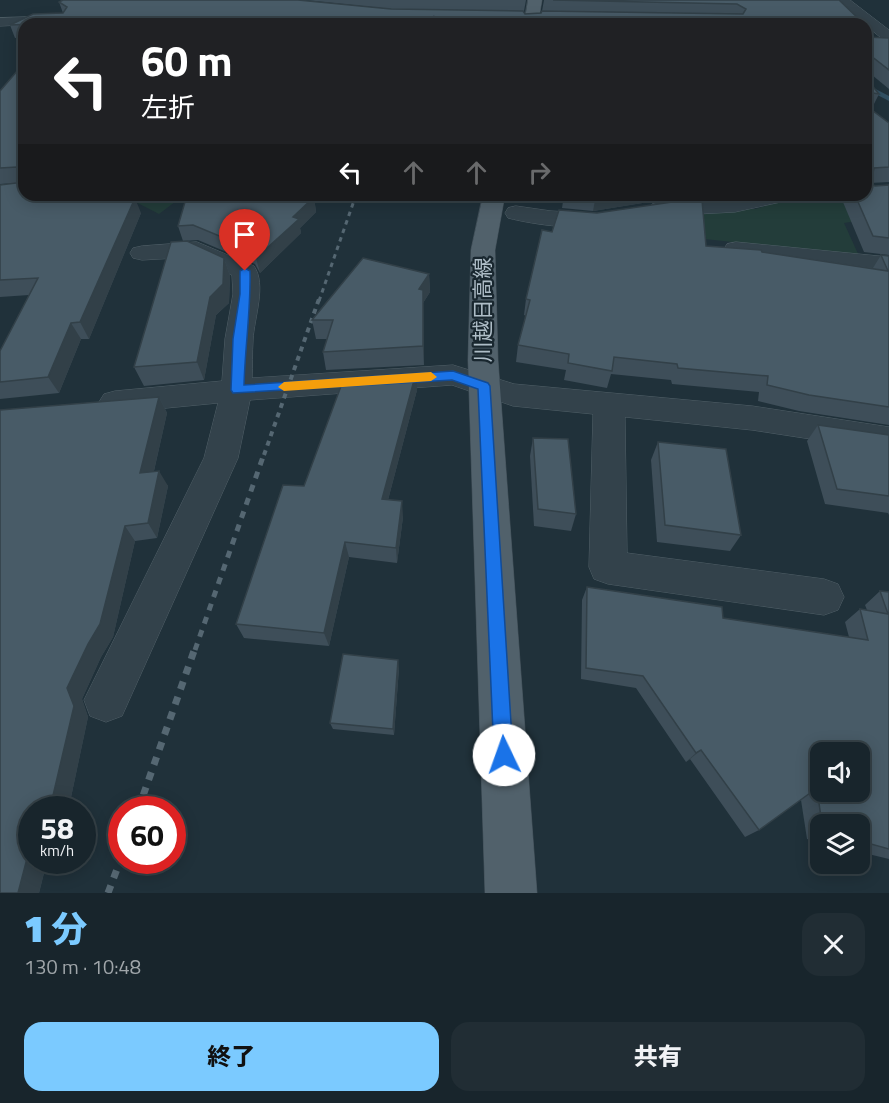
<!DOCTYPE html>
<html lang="ja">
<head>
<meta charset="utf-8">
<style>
  :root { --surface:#18252c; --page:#212d34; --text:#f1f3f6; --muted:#9fa5a9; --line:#364248; --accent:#7bcaff }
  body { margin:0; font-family:"Titillium Web","Noto Sans JP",sans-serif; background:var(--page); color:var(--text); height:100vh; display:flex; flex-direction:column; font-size:22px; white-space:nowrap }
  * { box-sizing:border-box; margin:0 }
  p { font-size:20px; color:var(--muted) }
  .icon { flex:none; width:33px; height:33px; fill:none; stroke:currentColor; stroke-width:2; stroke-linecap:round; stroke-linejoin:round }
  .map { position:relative; height:893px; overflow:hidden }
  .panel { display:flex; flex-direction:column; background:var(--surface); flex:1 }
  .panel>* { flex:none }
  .hud { position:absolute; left:18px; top:18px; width:854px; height:183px; border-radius:18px; box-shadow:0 3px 15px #0003,0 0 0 2px var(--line); background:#202124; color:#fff; overflow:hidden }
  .tools { position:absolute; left:810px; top:742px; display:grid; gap:12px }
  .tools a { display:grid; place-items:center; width:60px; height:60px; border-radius:12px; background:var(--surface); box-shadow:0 3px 15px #0003,0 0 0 2px var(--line); font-size:30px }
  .speed { position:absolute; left:18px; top:796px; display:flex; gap:12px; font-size:30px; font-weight:700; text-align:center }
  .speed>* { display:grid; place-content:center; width:78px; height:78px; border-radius:50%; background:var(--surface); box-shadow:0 3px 15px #0003,0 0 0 2px var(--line); line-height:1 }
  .speed small { font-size:15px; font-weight:400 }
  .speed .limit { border:9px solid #d22; background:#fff; color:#111 }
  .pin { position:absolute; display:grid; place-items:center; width:51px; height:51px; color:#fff; margin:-62px -26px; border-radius:50% 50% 50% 0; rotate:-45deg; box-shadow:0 0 6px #0007 }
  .pin .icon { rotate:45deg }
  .me { position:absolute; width:66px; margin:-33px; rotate:357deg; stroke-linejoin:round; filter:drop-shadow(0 0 4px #0008) }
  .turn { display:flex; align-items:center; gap:21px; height:126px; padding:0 24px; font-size:27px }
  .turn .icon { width:78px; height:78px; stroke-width:2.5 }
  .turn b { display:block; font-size:42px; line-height:51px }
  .lanes { display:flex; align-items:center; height:57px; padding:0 24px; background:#0003; justify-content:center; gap:30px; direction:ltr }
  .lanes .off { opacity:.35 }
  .round { display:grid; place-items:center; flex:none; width:63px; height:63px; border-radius:18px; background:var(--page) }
  .head { display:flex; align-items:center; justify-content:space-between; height:102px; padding:0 24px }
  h1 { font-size:36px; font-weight:800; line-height:45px; color:var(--accent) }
  .primary-button { display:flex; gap:12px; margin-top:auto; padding:12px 24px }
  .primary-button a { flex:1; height:69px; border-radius:18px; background:var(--accent); color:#111; font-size:24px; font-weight:800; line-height:69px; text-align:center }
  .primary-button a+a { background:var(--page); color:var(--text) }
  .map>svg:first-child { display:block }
  .green { fill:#233d3a }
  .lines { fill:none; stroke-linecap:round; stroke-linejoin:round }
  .stream { fill:#304f61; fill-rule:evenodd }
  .minor-casing { stroke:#516068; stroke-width:1 }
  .major-casing { stroke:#404e57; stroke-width:1 }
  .minor { fill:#33424b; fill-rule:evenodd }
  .major { fill:#51616b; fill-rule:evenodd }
  .rail-far3 { stroke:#556772; stroke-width:3; stroke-dasharray:4.5 4.5; stroke-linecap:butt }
  .rail-far2 { stroke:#556772; stroke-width:4; stroke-dasharray:5 5; stroke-linecap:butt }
  .rail-far1 { stroke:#556772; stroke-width:5; stroke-dasharray:7 7; stroke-linecap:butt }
  .rail { stroke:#556772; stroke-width:7; stroke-dasharray:8 8; stroke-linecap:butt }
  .wall { fill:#3e4e59 }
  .shaded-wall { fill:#324048 }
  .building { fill:#485b67; stroke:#324048; stroke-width:1.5; fill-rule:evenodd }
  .route { fill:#1a73e8; stroke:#114b97; stroke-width:1.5 }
  .slow { fill:#f59e0b }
  .labels { text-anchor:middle; stroke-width:4.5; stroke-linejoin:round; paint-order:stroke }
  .street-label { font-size:21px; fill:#aebdc7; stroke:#19272f }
</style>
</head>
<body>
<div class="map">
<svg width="889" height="893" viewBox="0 0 889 893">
  <rect width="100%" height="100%" fill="#20313a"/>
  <g class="green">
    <path d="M122,195H184L159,214Z"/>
    <path d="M807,197H843L856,221L844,223L859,256L623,230L666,217L729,209H756L780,201Z"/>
  </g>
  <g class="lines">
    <path class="stream" d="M866,84L889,96V101L866,89Z"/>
    <g class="minor-casing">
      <g id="minor">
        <path d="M834,0H850L889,30V42L884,40Z"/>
        <path d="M61,16L68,20L66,23L0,26V18Z"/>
        <path d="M751,195H793L790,200L735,212L660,216L652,214L649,209L652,204L660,202L735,198Z"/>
        <path d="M516,206L551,211L608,214L612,219L608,224C580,231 536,225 508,218L505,213L508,208Z"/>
        <path d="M197,242L254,266C267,285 254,318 253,340C252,353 253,366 252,378L453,365L514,384L752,406L889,427V451L752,430L625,417L627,553L824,579L838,584L844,597L838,610L824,615L608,584L594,579L589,567L593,414L513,406L452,385L250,400L238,458L122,716L106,722L90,716L84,700L204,458L218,403L115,413L104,410L99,402L104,394L115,391L222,381L225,339L233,294L232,275L194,257L142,260L133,258L130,253L133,248L142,246Z"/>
        <path d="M736,242L889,257V271L727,254L724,249L727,244Z"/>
      </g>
    </g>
    <g class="major-casing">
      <g id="major">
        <path d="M528,0H542L538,24H524Z"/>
        <path d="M483,195H505L495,250L498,360L537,893H485L468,360L471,250Z"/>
      </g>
    </g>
    <use href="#minor" class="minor"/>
    <use href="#major" class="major"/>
    <path class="rail-far3" d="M319,301L356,195"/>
    <path class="rail-far2" d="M264,455L319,299"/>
    <path class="rail-far1" d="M195,650L264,454"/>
    <g class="rail">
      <path d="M138,810L195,648"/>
      <path d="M108,893L122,856"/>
    </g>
  </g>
  <g class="wall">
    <path d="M305,0H526L524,11L525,14L541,13L542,11L544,0H839L864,24H24V37L15,38L10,25L63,13L59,2L392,9Z"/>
    <path d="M866,37L889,38V89L866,70Z"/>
    <path d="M24,63V195L141,213L89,339H81L59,393L0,399V351L29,295L0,297V185L17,183L0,184V91Z"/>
    <path d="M866,78L879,94L872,108V110L889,123V182L870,183L875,186L889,185V255L864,252L840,195H866Z"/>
    <path d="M564,195H697L696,197L667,199L593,211L562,208Z"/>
    <path d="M314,197L316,212L300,228L301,233L260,273L255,264L198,240L183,241L178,226Z"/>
    <path d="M552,232L706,246L762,252L873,268L881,255L889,256V425L799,411L758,401L759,392L672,384L671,380L611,374L607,388L564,380L566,370L516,362L518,345L526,316L524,315L526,299Z"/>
    <path d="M224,258L230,276L229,303L216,315L204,380L144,386L134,367Z"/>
    <path d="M429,274L430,292L423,303L424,365L326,370L323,352L327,339H316L312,320Z"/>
    <path d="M417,390L388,500L403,517L397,563L349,557L329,646L244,638L236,624L304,486Z"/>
    <path d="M159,397L167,413L154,471L168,486L157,538L135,541L113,637L101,657L82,699L88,717L70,802L85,809L82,821V810H32V861H47L39,893H0Z"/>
    <path d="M818,425L889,435V515L888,513L825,504L807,441Z"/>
    <path d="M533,438L576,514L571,531L534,526L530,456Z"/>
    <path d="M658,442L741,535L730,551L657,542L651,460Z"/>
    <path d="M587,587L723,618L849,637L845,622L860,609L867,610L865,605L880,591L889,592V859L860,852V825H820V842L807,839L801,800L759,830L745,837L690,759L686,762L636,688L581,679L582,600Z"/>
    <path d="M399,668L394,735L333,729L330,723Z"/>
  </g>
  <g class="shaded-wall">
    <path d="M433,17V24H424Z"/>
    <path d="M596,195H668L667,199L593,211Z"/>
    <path d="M314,197L316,212L300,228L301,233L260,273L256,258L293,217Z"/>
    <path d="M135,198L141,213L89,339L80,322Z"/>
    <path d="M224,258L230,276L229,303L216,315L204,380L197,362L210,297Z"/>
    <path d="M429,274L430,292L423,303L424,365L419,289Z"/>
    <path d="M71,323L81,339L59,393L48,377Z"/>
    <path d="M416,373L417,390L384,515L382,499Z"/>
    <path d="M159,397L167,413L150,488L140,473Z"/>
    <path d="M159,471L168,486L157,538L148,523Z"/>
    <path d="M402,501L403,517L397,563L396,548Z"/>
    <path d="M125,526L135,541L113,637L101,657L82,699L88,717L70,802L85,809L82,821V810H66L51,804L67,688Z"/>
    <path d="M345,542L349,557L329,646L324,633Z"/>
    <path d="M398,660L399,668L394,735L393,729Z"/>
    <path d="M701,750L690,759L686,762L696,753Z"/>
    <path d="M30,847H32V861H47L39,893H18Z"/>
  </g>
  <g class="building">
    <path d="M63,0H298L391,9L523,11L525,14L541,13L542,11L743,14L746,9L737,4L553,0H839L864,24H431L433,17L424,24L58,23L10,25L33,14L63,13L67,7L59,2Z"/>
    <path d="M866,37L889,38V70L866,52Z"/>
    <path d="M24,63V179L18,178L17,167L0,168V91Z"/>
    <path d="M866,78L879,94L873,93L871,95L872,110L889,123V167L874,168L872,177H866Z"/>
    <path d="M866,181L875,186L889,185V238L873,236L855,195H866Z"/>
    <path d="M24,182V195H128L135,198L80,322L71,323L48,377L0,382V351L38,278L0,280V185Z"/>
    <path d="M187,195H303L314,197L293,217L299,219L256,258L251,249L193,225L178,226Z"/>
    <path d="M702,200L706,246L761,250L762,252L888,271L881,255L889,256V407L809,395L767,385L768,376L678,368L677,364L614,357L612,371L568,363L569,354L518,345L530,300L526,299L542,230L552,232L559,210L597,213L672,202Z"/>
    <path d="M187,241L224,258L223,284L210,297L197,362L134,367L171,242Z"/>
    <path d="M363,258L429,274L419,289L423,290V346L323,352L333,320H312Z"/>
    <path d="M416,373L382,499L402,501L396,548L345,542L324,633L236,624L283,485L304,486L344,378Z"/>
    <path d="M159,397L140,473L159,471L148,523L125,526L100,624L88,644L67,688L74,706L51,804L69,801L67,810H32V847H30L18,893H0V410Z"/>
    <path d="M818,425L889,435V496L837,489Z"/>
    <path d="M533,438L568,439L576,514L538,509Z"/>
    <path d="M658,442L726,449L741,535L665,525Z"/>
    <path d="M587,587L722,607L723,618L868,640L860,609L888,614L880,591L889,592V849L860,841V825H822L817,788L759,830L701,750L696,753L643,676L586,668ZM820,753H860V792H820Z"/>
    <path d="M343,654L398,660L393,729L330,723Z"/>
  </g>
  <path class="route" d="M245,268L250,271C251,309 245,347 244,385L453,371L488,383L490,386L513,755L511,762L504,764L497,762L494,755L478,389L452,380L233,393L231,390L233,339L240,294V271Z"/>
  <path class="slow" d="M431,372L437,377L431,381L284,391L278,387L284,382Z"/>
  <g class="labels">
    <g class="street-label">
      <text transform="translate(483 310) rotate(-90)" y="7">川越日高線</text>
    </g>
  </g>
</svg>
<div class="tools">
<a><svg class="icon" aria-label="sound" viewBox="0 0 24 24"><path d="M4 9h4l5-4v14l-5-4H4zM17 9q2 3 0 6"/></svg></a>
<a><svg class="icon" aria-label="layers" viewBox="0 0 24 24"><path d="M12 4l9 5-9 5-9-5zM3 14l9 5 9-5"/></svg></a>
</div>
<div class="speed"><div>58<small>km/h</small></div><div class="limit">60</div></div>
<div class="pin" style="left:245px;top:271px;background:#d93025"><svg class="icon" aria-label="arrive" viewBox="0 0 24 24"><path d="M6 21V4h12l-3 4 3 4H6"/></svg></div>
<svg class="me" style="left:504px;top:755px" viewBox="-20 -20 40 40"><circle r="19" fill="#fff"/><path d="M0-13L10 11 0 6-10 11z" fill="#1a73e8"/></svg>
<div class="hud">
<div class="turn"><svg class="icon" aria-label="left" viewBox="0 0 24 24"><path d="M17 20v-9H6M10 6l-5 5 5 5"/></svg><div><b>60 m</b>左折</div></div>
<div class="lanes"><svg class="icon" aria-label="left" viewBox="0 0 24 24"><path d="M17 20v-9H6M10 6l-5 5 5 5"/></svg><svg class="icon off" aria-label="ahead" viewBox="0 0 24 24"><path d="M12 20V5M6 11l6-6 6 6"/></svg><svg class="icon off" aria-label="ahead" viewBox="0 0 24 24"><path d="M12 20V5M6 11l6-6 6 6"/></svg><svg class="icon off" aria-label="right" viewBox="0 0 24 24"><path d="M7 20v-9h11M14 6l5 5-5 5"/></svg></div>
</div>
</div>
<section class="panel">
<div class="head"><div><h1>1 分</h1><p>130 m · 10:48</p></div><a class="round"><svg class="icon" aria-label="close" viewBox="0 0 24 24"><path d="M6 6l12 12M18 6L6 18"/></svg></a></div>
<div class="primary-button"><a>終了</a><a>共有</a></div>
</section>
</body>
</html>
